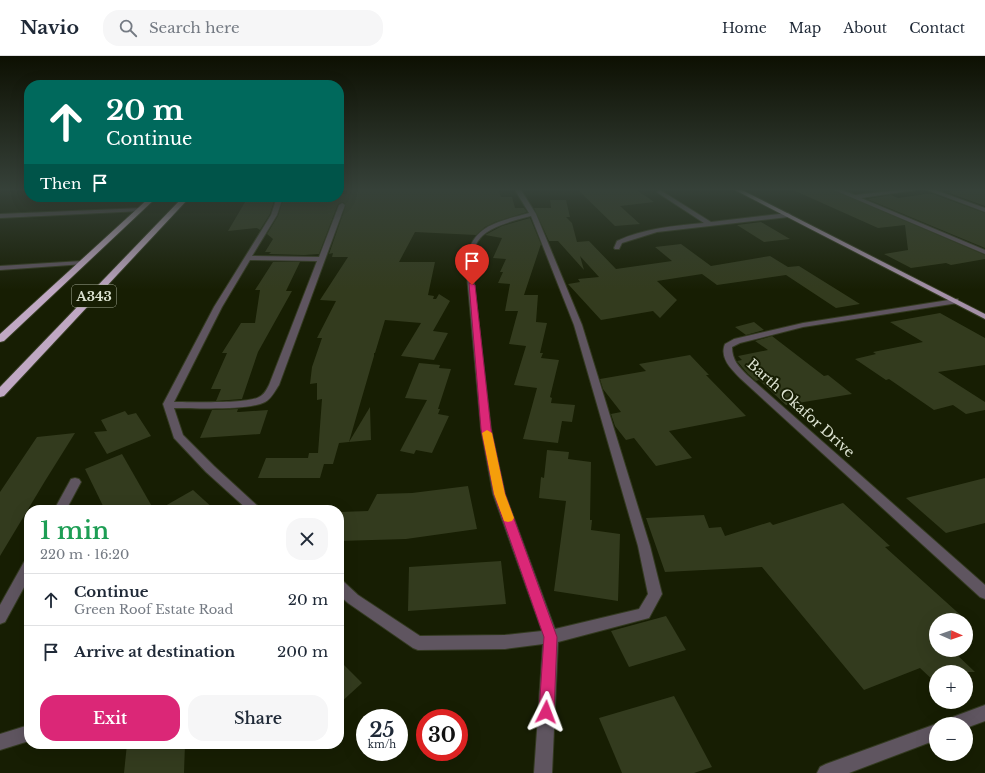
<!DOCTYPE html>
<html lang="en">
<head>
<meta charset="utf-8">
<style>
  :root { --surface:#fff; --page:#f6f6f7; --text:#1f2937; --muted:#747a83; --line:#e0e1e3; --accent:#db2777 }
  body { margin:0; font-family:"Libre Baskerville",serif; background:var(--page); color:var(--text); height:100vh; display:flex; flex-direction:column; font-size:15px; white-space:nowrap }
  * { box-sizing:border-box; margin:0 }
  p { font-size:13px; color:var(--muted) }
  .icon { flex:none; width:22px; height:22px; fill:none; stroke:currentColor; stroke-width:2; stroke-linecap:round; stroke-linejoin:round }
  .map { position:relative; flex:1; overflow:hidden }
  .drawer { position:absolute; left:24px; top:449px; width:320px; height:244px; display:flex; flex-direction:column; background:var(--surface); border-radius:16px; box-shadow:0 4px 16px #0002 }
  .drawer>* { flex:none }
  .hud { position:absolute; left:24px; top:24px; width:320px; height:122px; border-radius:16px; box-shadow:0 4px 16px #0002; background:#00695c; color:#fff; overflow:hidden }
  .needle { width:26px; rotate:92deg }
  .fabs { position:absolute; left:929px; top:557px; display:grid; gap:8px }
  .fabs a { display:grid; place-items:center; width:44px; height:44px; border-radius:50%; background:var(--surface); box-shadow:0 4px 16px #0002; font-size:20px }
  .speed { position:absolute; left:356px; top:653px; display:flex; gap:8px; font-size:20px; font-weight:700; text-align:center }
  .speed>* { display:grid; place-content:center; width:52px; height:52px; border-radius:50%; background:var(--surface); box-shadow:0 4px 16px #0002; line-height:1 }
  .speed small { font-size:10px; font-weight:400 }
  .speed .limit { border:6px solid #d22; background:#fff; color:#111 }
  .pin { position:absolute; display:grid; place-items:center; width:34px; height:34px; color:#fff; margin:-41px -17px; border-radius:50% 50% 50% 0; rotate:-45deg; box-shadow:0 0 4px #0007 }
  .pin .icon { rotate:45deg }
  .me { position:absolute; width:44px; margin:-22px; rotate:3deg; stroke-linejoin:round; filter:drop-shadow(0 0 3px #0008) }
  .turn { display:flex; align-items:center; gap:14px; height:84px; padding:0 16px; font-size:18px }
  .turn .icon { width:52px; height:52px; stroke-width:2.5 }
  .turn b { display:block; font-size:28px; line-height:34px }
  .then { display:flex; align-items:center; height:38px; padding:0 16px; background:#0003; gap:8px; font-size:15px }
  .round { display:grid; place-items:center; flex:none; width:42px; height:42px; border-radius:16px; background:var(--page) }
  .headline { display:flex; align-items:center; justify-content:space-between; height:68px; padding:0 16px }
  h1 { font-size:24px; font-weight:600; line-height:30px; color:#1e9e55 }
  .cta { display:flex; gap:8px; margin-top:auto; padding:8px 16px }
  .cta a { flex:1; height:46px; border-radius:16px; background:var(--accent); color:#fff; font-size:16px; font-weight:600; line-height:46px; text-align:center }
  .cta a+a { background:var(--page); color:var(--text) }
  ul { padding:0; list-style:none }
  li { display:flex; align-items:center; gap:12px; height:52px; padding:0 16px; border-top:1px solid var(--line) }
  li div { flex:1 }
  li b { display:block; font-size:15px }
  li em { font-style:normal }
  header { display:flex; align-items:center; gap:24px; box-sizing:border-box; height:56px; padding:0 20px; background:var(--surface); border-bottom:1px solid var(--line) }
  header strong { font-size:19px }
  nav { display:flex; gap:22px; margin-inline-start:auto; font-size:14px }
  .search { width:280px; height:36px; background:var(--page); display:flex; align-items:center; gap:10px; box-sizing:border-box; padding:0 14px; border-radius:16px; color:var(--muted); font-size:15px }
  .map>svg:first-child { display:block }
  .building { fill:#333b1e }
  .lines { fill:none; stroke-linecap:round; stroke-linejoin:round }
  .minor-casing { stroke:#333a20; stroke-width:2 }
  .major-casing { stroke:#333a20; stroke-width:2 }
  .highway-casing { stroke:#333a20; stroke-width:2 }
  .minor { fill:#5f5560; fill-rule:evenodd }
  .major { fill:#a490a8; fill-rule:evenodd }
  .highway { fill:#c0a8c4; fill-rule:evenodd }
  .route { fill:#db2777; stroke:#8e194d }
  .slow { fill:#f59e0b }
  .labels { text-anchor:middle; stroke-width:4; stroke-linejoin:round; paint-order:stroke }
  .shield { fill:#171e03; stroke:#a2a894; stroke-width:1 }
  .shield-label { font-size:13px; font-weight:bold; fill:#dde3d2 }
  .street-label { font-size:14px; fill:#dde3d2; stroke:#171e03 }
</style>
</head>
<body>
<header>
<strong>Navio</strong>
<div class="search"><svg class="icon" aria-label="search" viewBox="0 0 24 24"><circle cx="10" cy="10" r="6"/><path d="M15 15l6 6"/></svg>Search here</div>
<nav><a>Home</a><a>Map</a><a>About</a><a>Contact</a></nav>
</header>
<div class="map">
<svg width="985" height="717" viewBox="0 0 985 717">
  <rect width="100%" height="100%" fill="#171e03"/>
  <g class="building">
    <path d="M348,134H499L501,141H512L515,152H524L527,156L495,166L485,171L476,179L415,176L399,206H435L428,239L434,240L433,243H436L439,238L450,245L433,275L448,277L434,304L401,300L421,267L385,264L375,297H374V300L349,386L339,387L333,408H324L320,422H258L266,402H308L309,397H318L322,343L317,344V327L310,328L312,311L322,282H317L336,245L320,244L348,201H332L333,197L329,198L346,149L343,146L338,148L319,198L304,199L269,198L271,196H265L273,183L267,178L278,160L284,141H339V138H346Z"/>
    <path d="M578,134H637L654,146L620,150L640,168L615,170Z"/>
    <path d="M793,134H833L985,199V203L951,209L946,207L911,212L884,198L908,194L905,169L878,172Z"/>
    <path d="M966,134H985V150L946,136Z"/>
    <path d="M926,138H933L985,157V192L867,143L891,139L898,142Z"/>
    <path d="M248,141H275L270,158L260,174L257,172L228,175Z"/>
    <path d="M550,144H566L570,161H566L572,167L577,186L589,185L616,213L672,205L655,191L681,188L711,210L770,200L788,211L799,210L860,248L836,252L786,219L717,229L702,218L657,225L677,244L660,262L653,255L601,264L568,228L580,226L578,223L599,221L580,200L584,214L558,185H549L534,152H551Z"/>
    <path d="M530,162L541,188L524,239H538L536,266L547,267L540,297H543L541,302L559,304L550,341L552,342L551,347L575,349L572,366L562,365L558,387L523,383L537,332L514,329L526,290L509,288L518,255H505L510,228L498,227L503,216H500L506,203L493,202L502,182L485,179L502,170Z"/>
    <path d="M761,166L790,183L764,186L737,169Z"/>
    <path d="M273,206H300L286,235H292L258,296L242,343L216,345L221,333H211L227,297H222L241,267H255L260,234H255Z"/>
    <path d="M940,257L985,282V309L938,316L985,346V354L966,358L953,349L934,354L889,323L886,324L855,303L876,298L873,296L923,286L890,266Z"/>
    <path d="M754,266L764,274L746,279L735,271Z"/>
    <path d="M772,280L824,320L828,319L852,338L786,349L759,324L756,325L748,318L737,305L742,304L738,300L768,294L755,285Z"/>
    <path d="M690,299L709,319H706L746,360L669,375L692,402L656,410L634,382L626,384L615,370L611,358L621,356L603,333L600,323L646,315L639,308Z"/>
    <path d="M419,307L440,309L439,312L451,313L438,353H440L438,358L449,360L432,397L416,394L414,398L400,395L427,344L405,342Z"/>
    <path d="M370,351L371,384L349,386Z"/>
    <path d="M238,353L237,356H239L268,354L260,378L200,382L212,354Z"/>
    <path d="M125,355L128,359L136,357L151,380L107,398L94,376L107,375L101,364Z"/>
    <path d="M75,377L45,425L0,500V436L37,381Z"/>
    <path d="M547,394L569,396L568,403L591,406L590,464H592L591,474L620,478L618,545L554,535L566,445L539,442L541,421L544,422Z"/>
    <path d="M122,398L154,454H105L85,413Z"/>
    <path d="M985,422V467L946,477L906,442Z"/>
    <path d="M468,430L477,473L406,483L339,485V456L368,455L377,438L412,437Z"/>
    <path d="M193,434L215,454H158Z"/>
    <path d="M843,447L890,490L885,491L966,564H936V594H952L975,616H936V627L920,612L864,634L762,511L665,516L646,462L704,459L709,472L721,471L725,480L770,466L773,469Z"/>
    <path d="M501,505L506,548L408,555L409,511Z"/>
    <path d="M666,560L686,594L629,611L611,575Z"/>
    <path d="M339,604L362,627L339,648Z"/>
    <path d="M674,640L712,711L694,717H622L599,662Z"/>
    <path d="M127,688H185L184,717H124Z"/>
  </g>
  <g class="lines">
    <g class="minor-casing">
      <g id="minor">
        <path d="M515,134H521L536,158L582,269L650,490L662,538L649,562L558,586L552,717H534L543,588L505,593L418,594L413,592L348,547L339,539V524L344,526L358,539L420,580L505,579L542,575L493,438L481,373L466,209C469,170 496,166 529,157ZM531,160L574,269L638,490L648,538L639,553L555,573L505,438L491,373L472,209C473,201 473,192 478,185C486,171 516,164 531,160Z"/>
        <path d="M660,134L711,166L788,157L791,159L788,161L657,176L622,187L619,193H615L614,192L617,185C644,172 674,170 704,167L658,137L657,136Z"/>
        <path d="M834,134H842L855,139L899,134H916L861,142L985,194V198Z"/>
        <path d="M927,134H935L985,152V156Z"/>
        <path d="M277,141H283L277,159L252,200L319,201L339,149L342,147L345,149L279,329C275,335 271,343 265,346C248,355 195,352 174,352L183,379L214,410L262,454H248L206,416L174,382L163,348L214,251L271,159ZM250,204L317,205L269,329C267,333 264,339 259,341C248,348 190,346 174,346L222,251Z"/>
        <path d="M143,152L144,153L141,155L0,162V158Z"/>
        <path d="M82,205L84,206V208L0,214V210Z"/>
        <path d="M955,243H958V247L803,271L740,287L732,291C732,304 739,311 747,319L985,529V543L980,541L741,323C732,314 719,302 725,288L734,283L803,267Z"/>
        <path d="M75,422L79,423L81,426L66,454H54L71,423Z"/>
        <path d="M29,505V522L5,566L0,568V549L24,506Z"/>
        <path d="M985,649V665L966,672V668H948L950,662Z"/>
        <path d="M936,668V684L849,717H817L820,711L826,708Z"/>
        <path d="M29,669V685L0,694V678Z"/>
      </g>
    </g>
    <g class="major-casing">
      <path id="major" d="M735,134H742L985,258V263Z"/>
    </g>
    <g class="highway-casing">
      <g id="highway">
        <path d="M150,141H157L4,285L0,286V278Z"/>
        <path d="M183,141H190L4,340L0,341V331Z"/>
      </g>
    </g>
    <use href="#minor" class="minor"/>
    <use href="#major" class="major"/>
    <use href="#highway" class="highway"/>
  </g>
  <linearGradient id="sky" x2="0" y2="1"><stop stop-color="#0d1002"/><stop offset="0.57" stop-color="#364139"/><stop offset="1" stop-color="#364139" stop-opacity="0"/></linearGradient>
  <rect width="985" height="234" fill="url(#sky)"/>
  <path class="route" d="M469,227L475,229L491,373L505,438L557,581L554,656L552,662L546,664L541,662L539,656L544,581L494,438L481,373Z"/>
  <path class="slow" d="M487,374L492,377L505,438L514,462L512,465L508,466L504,465L503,462L494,438L482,377Z"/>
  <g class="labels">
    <rect class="shield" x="72" y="229" width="44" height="22" rx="3"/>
    <g class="shield-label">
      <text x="94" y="245">A343</text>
    </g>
    <g class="street-label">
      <text transform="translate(801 352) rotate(42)" y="5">Barth Okafor Drive</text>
    </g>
  </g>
</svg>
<div class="fabs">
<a><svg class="needle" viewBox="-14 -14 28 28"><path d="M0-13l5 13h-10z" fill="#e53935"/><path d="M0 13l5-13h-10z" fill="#747a83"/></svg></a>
<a>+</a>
<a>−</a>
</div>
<div class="speed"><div>25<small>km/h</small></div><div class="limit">30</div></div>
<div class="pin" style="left:472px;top:229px;background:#d93025"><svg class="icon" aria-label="arrive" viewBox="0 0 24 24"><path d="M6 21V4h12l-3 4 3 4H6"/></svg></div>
<svg class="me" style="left:546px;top:656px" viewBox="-20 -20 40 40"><path d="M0-17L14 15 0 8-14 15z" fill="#db2777" stroke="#fff" stroke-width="4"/></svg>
<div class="hud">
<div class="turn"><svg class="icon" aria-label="ahead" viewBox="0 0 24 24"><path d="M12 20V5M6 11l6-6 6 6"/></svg><div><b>20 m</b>Continue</div></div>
<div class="then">Then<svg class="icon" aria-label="arrive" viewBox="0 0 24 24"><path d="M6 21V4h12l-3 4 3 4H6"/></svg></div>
</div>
<section class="drawer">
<div class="headline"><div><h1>1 min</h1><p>220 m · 16:20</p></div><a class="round"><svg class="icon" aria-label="close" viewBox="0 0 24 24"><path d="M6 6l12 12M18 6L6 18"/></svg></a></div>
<ul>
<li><svg class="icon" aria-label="ahead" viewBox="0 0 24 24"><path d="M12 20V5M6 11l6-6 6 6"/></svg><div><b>Continue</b><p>Green Roof Estate Road</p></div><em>20 m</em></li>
<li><svg class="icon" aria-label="arrive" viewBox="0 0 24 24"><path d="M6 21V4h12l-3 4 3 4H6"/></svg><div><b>Arrive at destination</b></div><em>200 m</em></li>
</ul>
<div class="cta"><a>Exit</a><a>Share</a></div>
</section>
</div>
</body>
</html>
